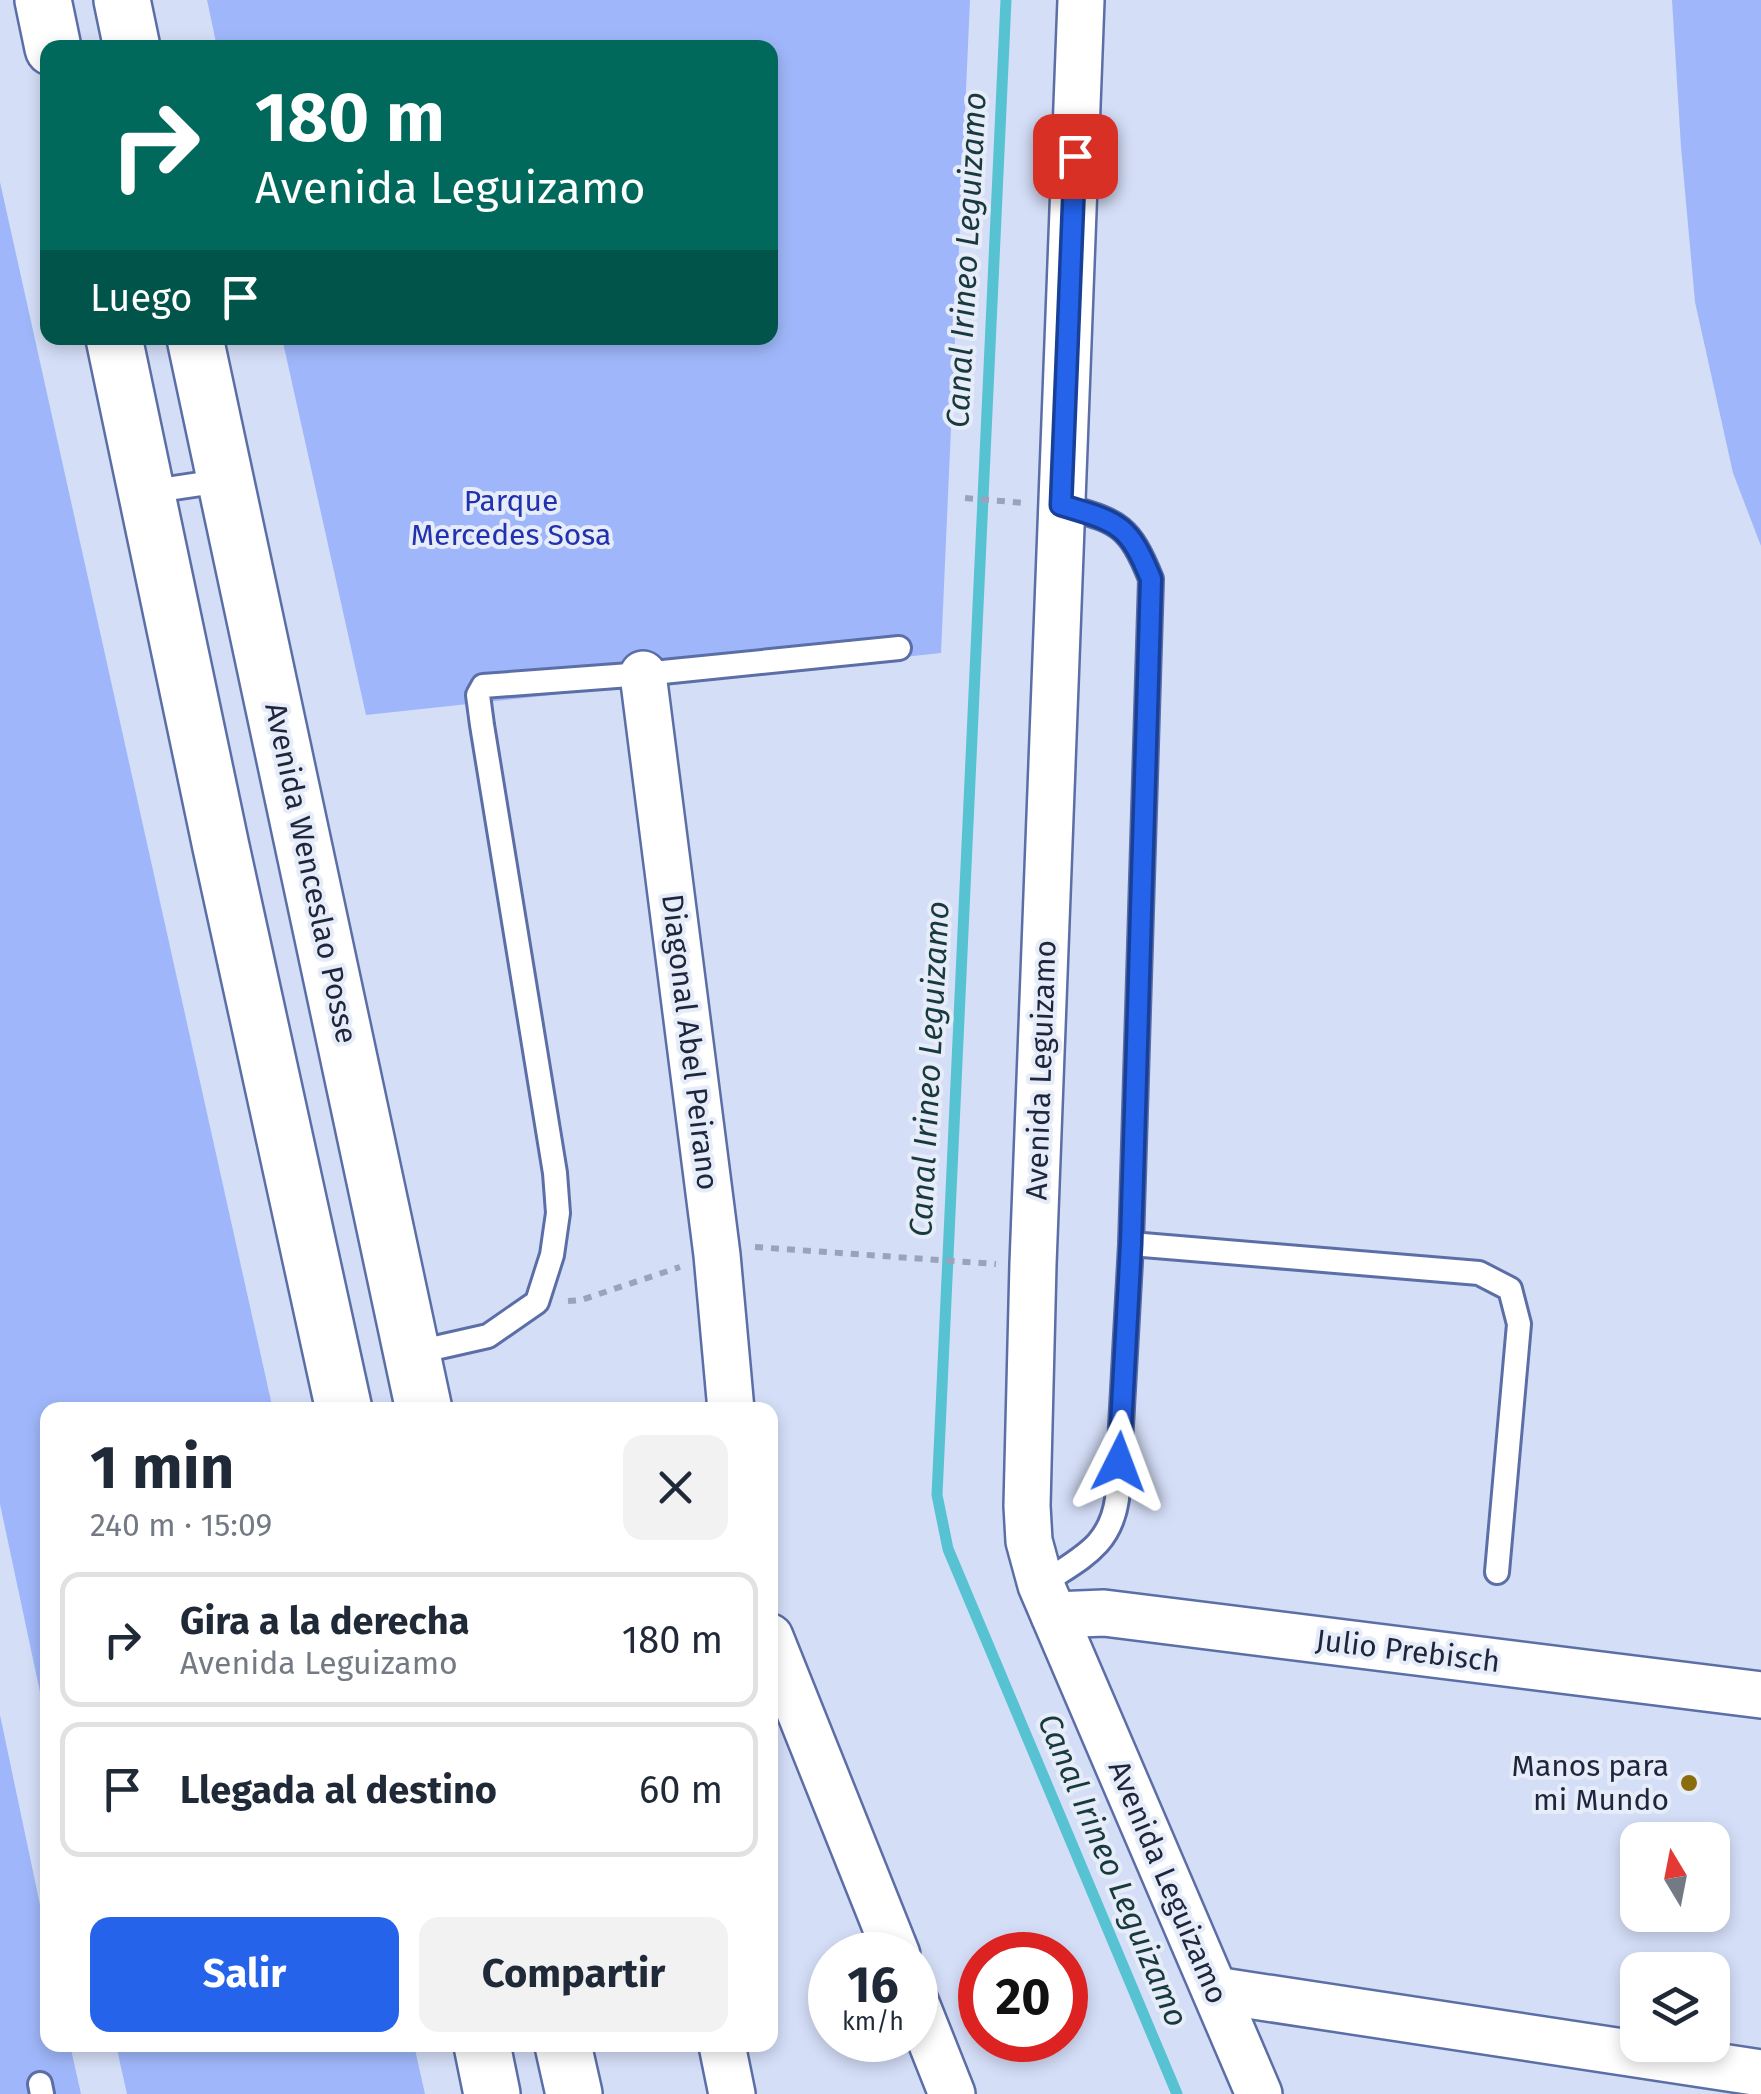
<!DOCTYPE html>
<html lang="es">
<head>
<meta charset="utf-8">
<style>
  :root { --surface:#fff; --page:#f2f2f3; --text:#1f2937; --muted:#747a83; --line:#e0e1e3; --accent:#2563eb }
  body { margin:0; font-family:"Fira Sans",sans-serif; background:var(--page); color:var(--text); height:100vh; display:flex; flex-direction:column; font-size:38px; white-space:nowrap }
  * { box-sizing:border-box; margin:0 }
  p { font-size:32px; color:var(--muted) }
  .icon { flex:none; width:55px; height:55px; fill:none; stroke:currentColor; stroke-width:2; stroke-linecap:round; stroke-linejoin:round }
  .map { position:relative; flex:1; overflow:hidden }
  .side { position:absolute; left:40px; top:1402px; width:738px; height:650px; display:flex; flex-direction:column; background:var(--surface); border-radius:20px; box-shadow:0 5px 15px #0003 }
  .side>* { flex:none }
  .banner { position:absolute; left:40px; top:40px; width:738px; height:305px; border-radius:20px; box-shadow:0 5px 15px #0003; background:#00695c; color:#fff; overflow:hidden }
  .needle { width:65px; rotate:350deg }
  .tools { position:absolute; left:1620px; top:1822px; display:grid; gap:20px }
  .tools a { display:grid; place-items:center; width:110px; height:110px; border-radius:20px; background:var(--surface); box-shadow:0 5px 15px #0003; font-size:50px }
  .speed { position:absolute; left:808px; top:1932px; display:flex; gap:20px; font-size:50px; font-weight:700; text-align:center }
  .speed>* { display:grid; place-content:center; width:130px; height:130px; border-radius:50%; background:var(--surface); box-shadow:0 5px 15px #0003; line-height:1 }
  .speed small { font-size:25px; font-weight:400 }
  .speed .limit { border:15px solid #d22; background:#fff; color:#111 }
  .pin { position:absolute; display:grid; place-items:center; width:85px; height:85px; color:#fff; margin:-42px; border-radius:20px; box-shadow:0 5px 15px #0006 }
  .me { position:absolute; width:110px; margin:-55px; rotate:3deg; stroke-linejoin:round; filter:drop-shadow(0 0 8px #0008) }
  .turn { display:flex; align-items:center; gap:35px; height:210px; padding:0 50px; font-size:45px }
  .turn .icon { width:130px; height:130px; stroke-width:2.5 }
  .turn b { display:block; font-size:70px; line-height:85px }
  .then { display:flex; align-items:center; height:95px; padding:0 50px; background:#0003; gap:20px; font-size:38px }
  .round { display:grid; place-items:center; flex:none; width:105px; height:105px; border-radius:20px; background:var(--page) }
  .summary { display:flex; align-items:center; justify-content:space-between; height:170px; padding:0 50px }
  h1 { font-size:60px; font-weight:700; line-height:75px }
  .button { display:flex; gap:20px; margin-top:auto; padding:20px 50px }
  .button a { flex:1; height:115px; border-radius:20px; background:var(--accent); color:#fff; font-size:40px; font-weight:700; line-height:115px; text-align:center }
  .button a+a { background:var(--page); color:var(--text) }
  ul { padding:0; list-style:none }
  li { display:flex; align-items:center; gap:30px; height:135px; margin:0 20px 15px; padding:0 30px; border:5px solid var(--line); border-radius:20px }
  li div { flex:1 }
  li b { display:block; font-size:38px }
  li em { font-style:normal }
  .map>svg:first-child { display:block }
  .green { fill:#9fb7fa }
  .lines { fill:none; stroke-linecap:round; stroke-linejoin:round }
  .stream { stroke:#56c2d2; stroke-width:11 }
  .service-casing { stroke:#5b6ea6; stroke-width:28 }
  .minor-casing { stroke:#5b6ea6; stroke-width:50 }
  .primary-casing { stroke:#5b6ea6; stroke-width:60 }
  .path { stroke:#9aa3bb; stroke-width:6; stroke-dasharray:8 8; stroke-linecap:butt }
  .service { stroke:#fff; stroke-width:22 }
  .minor { stroke:#fff; stroke-width:45 }
  .primary { stroke:#fff; stroke-width:55 }
  .route-casing { stroke:#184099; stroke-width:25 }
  .route { stroke:#2563eb; stroke-width:18 }
  .poi-dot { fill:#8a6c0d; stroke:#e6ecf8; stroke-width:4 }
  .labels { text-anchor:middle; stroke-width:8; stroke-linejoin:round; paint-order:stroke }
  .park-label { font-size:30px; fill:#2131af; stroke:#e6ecf8 }
  .street-label { font-size:30px; fill:#1e263d; stroke:#e6ecf8 }
  .poi-label { font-size:30px; fill:#1e263d; stroke:#e6ecf8; text-anchor:end }
  .water-label { font-size:32px; font-style:italic; fill:#18393e; stroke:#e6ecf8 }
</style>
</head>
<body>
<div class="map">
<svg width="1761" height="2094" viewBox="0 0 1761 2094">
  <rect width="100%" height="100%" fill="#d4def7"/>
  <g class="green">
    <path d="M207,0H970L941,653L366,715L282,338H770V48L217,47Z"/>
    <path d="M1672,0H1761V546L1733,473L1695,302L1681,147Z"/>
    <path d="M0,182L273,1410H48L47,1725L0,1504Z"/>
    <path d="M0,1715L47,1938L48,2045H70L81,2094H0Z"/>
    <path d="M116,2045H414L425,2094H127Z"/>
  </g>
  <g class="lines">
    <path class="stream" d="M1006,0L937,1495L948,1549L1177,2094"/>
    <g class="service-casing">
      <g id="service">
        <path d="M147,492L227,480"/>
        <path d="M1131,1244L1479,1273L1510,1289L1519,1324L1497,1572"/>
        <path d="M413,1353L488,1336L537,1302L552,1255L558,1213L555,1173L482,725L478,695L483,686L643,674L899,648"/>
        <path d="M1041,1585C1079,1558 1110,1548 1117,1499L1131,1244L1151,579C1128,522 1117,522 1061,505"/>
        <path d="M40,2084L42,2094"/>
      </g>
    </g>
    <g class="minor-casing">
      <g id="minor">
        <path d="M1081,0L1033,1264L1027,1506L1029,1541L1041,1585L1259,2094"/>
        <path d="M643,674L717,1255L731,1410"/>
        <path d="M1054,1615L1104,1613L1761,1695"/>
        <path d="M770,1637L897,1955"/>
        <path d="M1215,1990L1761,2073"/>
        <path d="M915,2001L952,2094"/>
        <path d="M722,2045L732,2094"/>
      </g>
    </g>
    <g class="primary-casing">
      <g id="primary">
        <path d="M43,0L53,48"/>
        <path d="M122,0L132,48"/>
        <path d="M114,338L221,847L344,1410"/>
        <path d="M195,338L424,1410"/>
        <path d="M482,2045L492,2094"/>
        <path d="M563,2045L574,2094"/>
      </g>
    </g>
    <g class="path">
      <path d="M965,498L1025,503"/>
      <path d="M755,1247L996,1264"/>
      <path d="M568,1301L581,1300L680,1267"/>
    </g>
    <use href="#service" class="service"/>
    <use href="#minor" class="minor"/>
    <use href="#primary" class="primary"/>
  </g>
  <g class="lines">
    <g class="route-casing">
      <path id="route" d="M1075,156L1061,505C1117,522 1128,522 1151,579L1131,1244L1119,1462"/>
    </g>
    <use href="#route" class="route"/>
  </g>
  <circle class="poi-dot" cx="1689" cy="1783" r="10"/>
  <g class="labels">
    <g class="park-label">
      <text x="511" y="511">Parque<tspan x="511" dy="34">Mercedes Sosa</tspan></text>
    </g>
    <g class="street-label">
      <text transform="translate(311 873) rotate(78)" y="10">Avenida Wenceslao Posse</text>
      <text transform="translate(690 1042) rotate(83)" y="10">Diagonal Abel Peirano</text>
      <text transform="translate(1041 1070) rotate(-88)" y="10">Avenida Leguizamo</text>
      <text transform="translate(1408 1651) rotate(7)" y="10">Julio Prebisch</text>
      <text transform="translate(1168 1882) rotate(67)" y="10">Avenida Leguizamo</text>
    </g>
    <g class="poi-label">
      <text x="1669" y="1776">Manos para<tspan x="1669" dy="34">mi Mundo</tspan></text>
    </g>
    <g class="water-label">
      <text transform="translate(966 260) rotate(-87)" y="11">Canal Irineo Leguizamo</text>
      <text transform="translate(929 1069) rotate(-87)" y="11">Canal Irineo Leguizamo</text>
      <text transform="translate(1113 1870) rotate(67)" y="11">Canal Irineo Leguizamo</text>
    </g>
  </g>
</svg>
<div class="tools">
<a><svg class="needle" viewBox="-14 -14 28 28"><path d="M0-13l5 13h-10z" fill="#e53935"/><path d="M0 13l5-13h-10z" fill="#747a83"/></svg></a>
<a><svg class="icon" aria-label="layers" viewBox="0 0 24 24"><path d="M12 4l9 5-9 5-9-5zM3 14l9 5 9-5"/></svg></a>
</div>
<div class="speed"><div>16<small>km/h</small></div><div class="limit">20</div></div>
<div class="pin" style="left:1075px;top:156px;background:#d93025"><svg class="icon" aria-label="arrive" viewBox="0 0 24 24"><path d="M6 21V4h12l-3 4 3 4H6"/></svg></div>
<svg class="me" style="left:1119px;top:1462px" viewBox="-20 -20 40 40"><path d="M0-17L14 15 0 8-14 15z" fill="#2563eb" stroke="#fff" stroke-width="4"/></svg>
<div class="banner">
<div class="turn"><svg class="icon" aria-label="right" viewBox="0 0 24 24"><path d="M7 20v-9h11M14 6l5 5-5 5"/></svg><div><b>180 m</b>Avenida Leguizamo</div></div>
<div class="then">Luego<svg class="icon" aria-label="arrive" viewBox="0 0 24 24"><path d="M6 21V4h12l-3 4 3 4H6"/></svg></div>
</div>
<section class="side">
<div class="summary"><div><h1>1 min</h1><p>240 m · 15:09</p></div><a class="round"><svg class="icon" aria-label="close" viewBox="0 0 24 24"><path d="M6 6l12 12M18 6L6 18"/></svg></a></div>
<ul>
<li><svg class="icon" aria-label="right" viewBox="0 0 24 24"><path d="M7 20v-9h11M14 6l5 5-5 5"/></svg><div><b>Gira a la derecha</b><p>Avenida Leguizamo</p></div><em>180 m</em></li>
<li><svg class="icon" aria-label="arrive" viewBox="0 0 24 24"><path d="M6 21V4h12l-3 4 3 4H6"/></svg><div><b>Llegada al destino</b></div><em>60 m</em></li>
</ul>
<div class="button"><a>Salir</a><a>Compartir</a></div>
</section>
</div>
</body>
</html>
